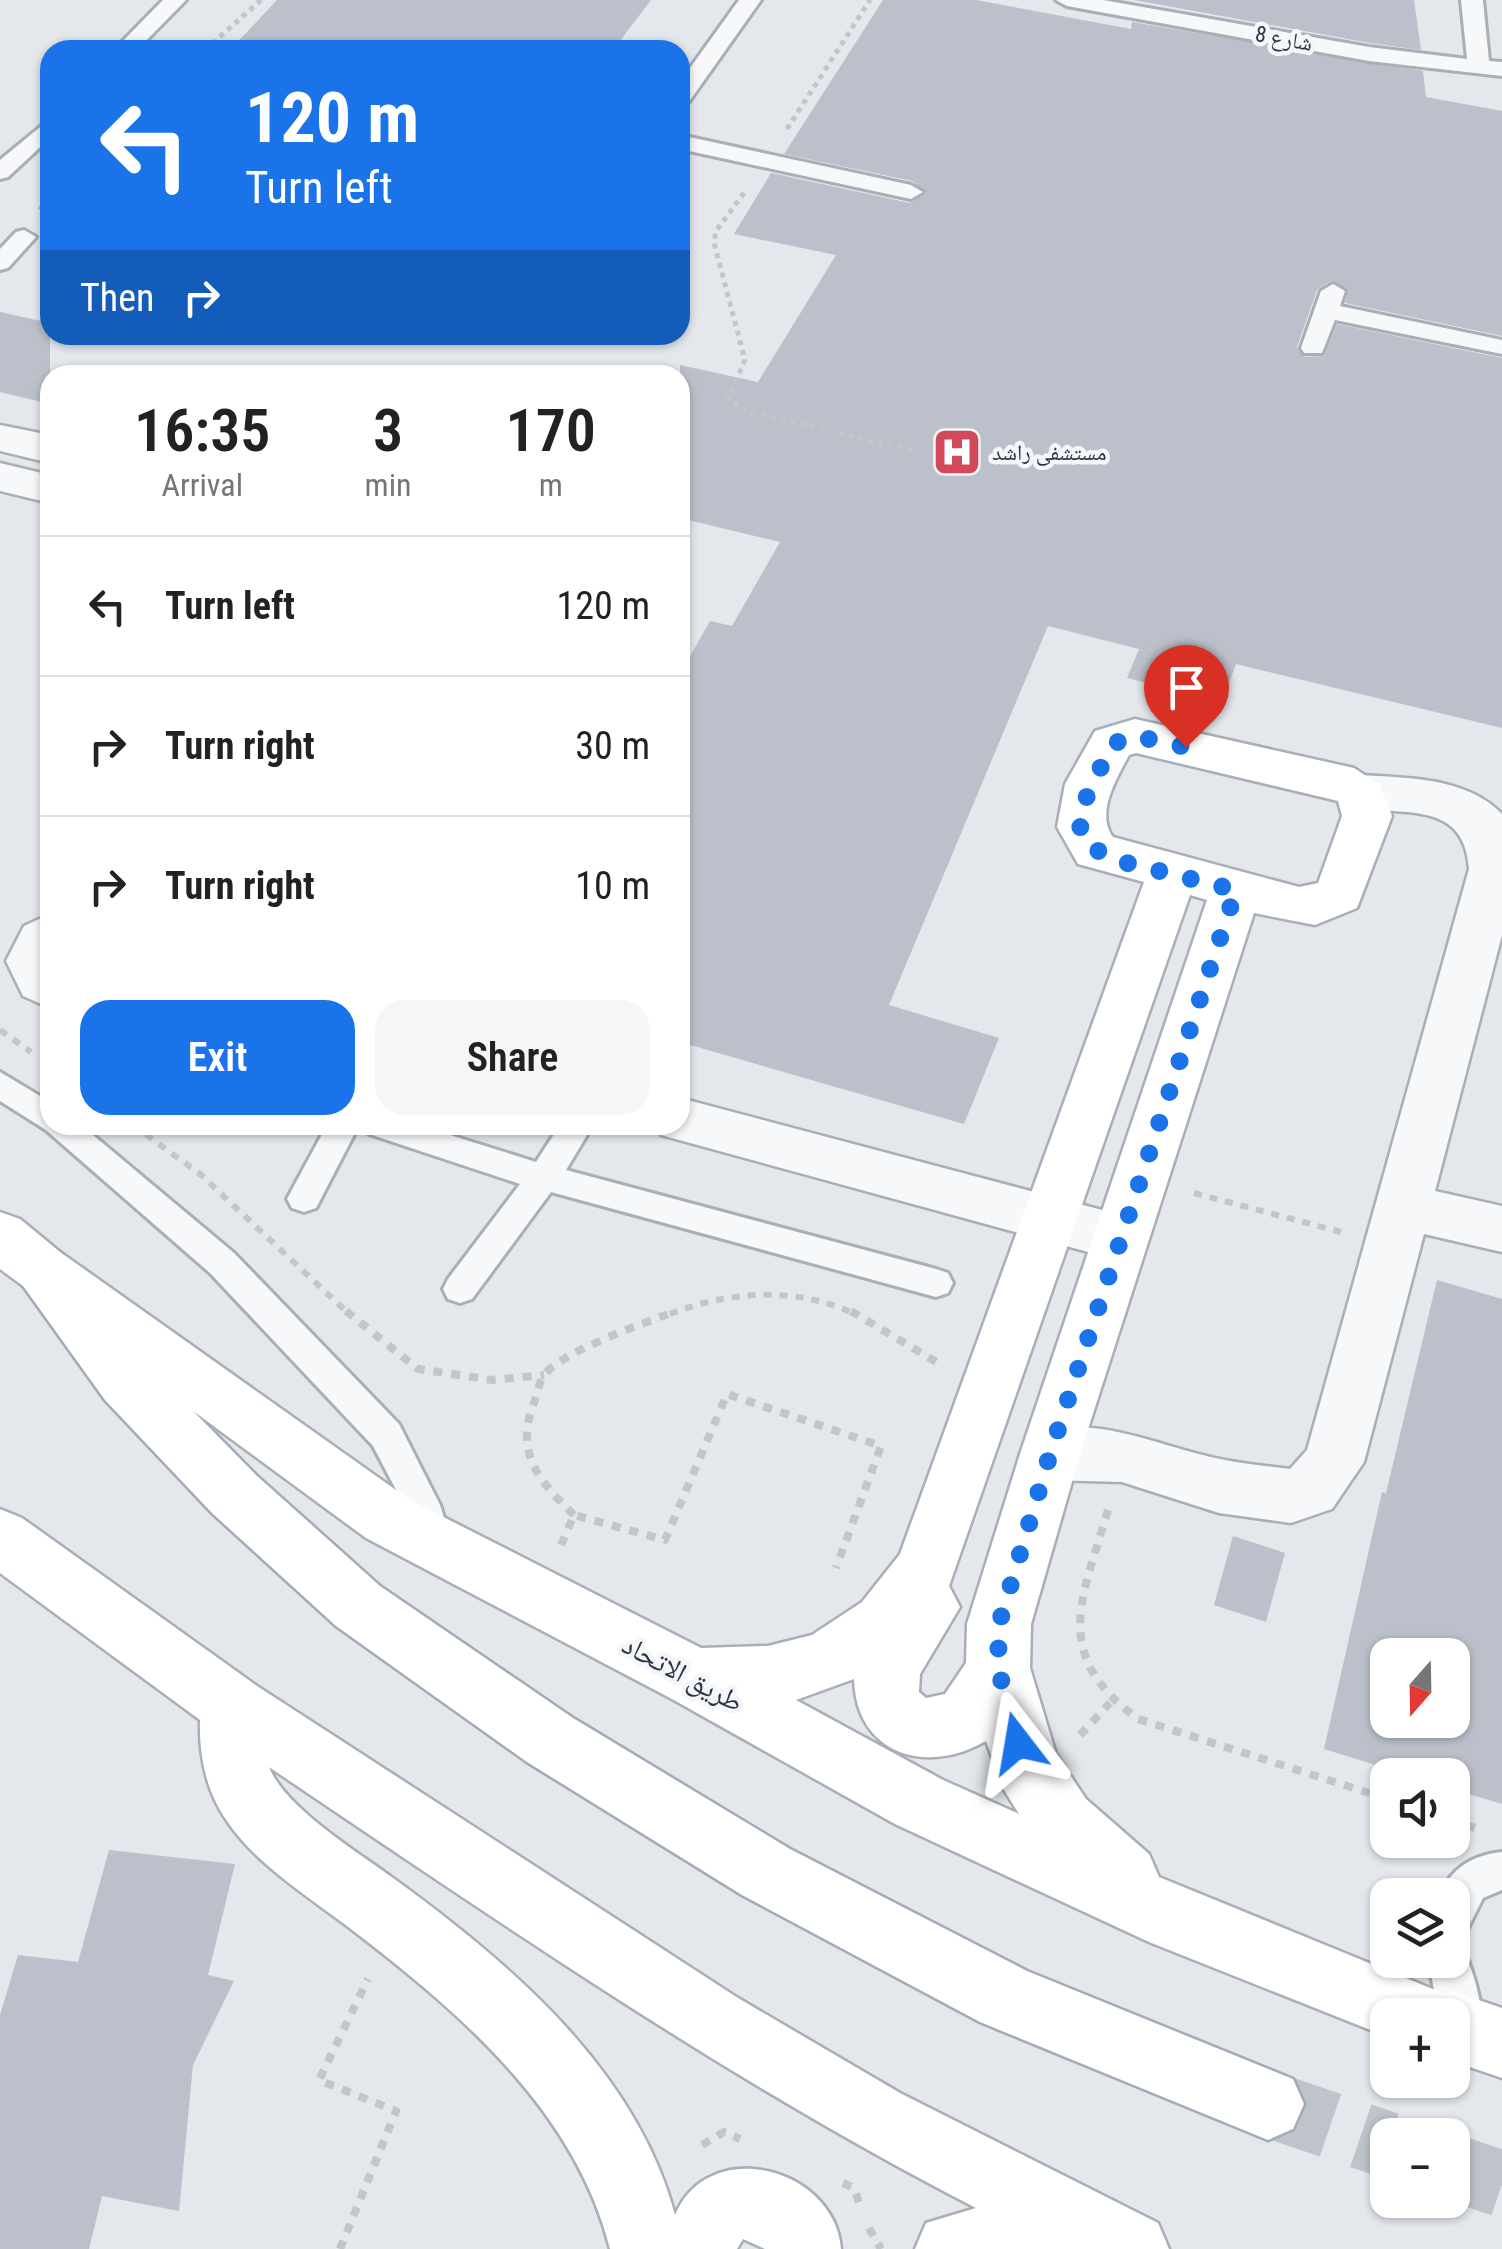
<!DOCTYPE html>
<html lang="en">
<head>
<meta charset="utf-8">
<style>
  :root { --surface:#fff; --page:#f6f6f6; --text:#222; --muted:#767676; --line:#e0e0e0; --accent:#1a73e8 }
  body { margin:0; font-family:"Roboto Condensed","Noto Naskh Arabic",sans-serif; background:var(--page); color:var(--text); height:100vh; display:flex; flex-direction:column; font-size:38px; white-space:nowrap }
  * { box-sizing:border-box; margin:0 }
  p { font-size:32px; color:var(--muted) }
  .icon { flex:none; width:55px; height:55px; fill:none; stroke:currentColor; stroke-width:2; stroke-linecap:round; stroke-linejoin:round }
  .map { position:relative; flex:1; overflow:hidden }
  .sheet { position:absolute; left:40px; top:365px; width:650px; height:770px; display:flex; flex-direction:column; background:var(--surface); border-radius:30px; box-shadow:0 2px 8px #0004 }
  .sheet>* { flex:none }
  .top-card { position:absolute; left:40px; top:40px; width:650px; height:305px; border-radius:30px; box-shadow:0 2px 8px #0004; background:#1a73e8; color:#fff; overflow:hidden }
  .needle { width:65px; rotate:200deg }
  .buttons { position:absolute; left:1370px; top:1638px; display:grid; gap:20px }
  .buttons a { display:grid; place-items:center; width:100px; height:100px; border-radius:20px; background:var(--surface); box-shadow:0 2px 8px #0004; font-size:50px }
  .pin { position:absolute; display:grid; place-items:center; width:85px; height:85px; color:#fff; margin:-102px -42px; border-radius:50% 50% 50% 0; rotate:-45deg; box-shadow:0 0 10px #0007 }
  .pin .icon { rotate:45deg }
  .me { position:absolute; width:110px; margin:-55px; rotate:346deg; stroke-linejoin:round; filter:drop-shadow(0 0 8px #0008) }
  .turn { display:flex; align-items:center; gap:35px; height:210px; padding:0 40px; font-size:45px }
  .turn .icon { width:130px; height:130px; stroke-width:2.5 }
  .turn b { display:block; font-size:70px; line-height:85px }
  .then { display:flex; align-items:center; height:95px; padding:0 40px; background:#0003; gap:20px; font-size:38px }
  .eta { display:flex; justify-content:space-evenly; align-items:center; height:170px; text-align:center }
  .eta b { font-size:60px; font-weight:600; line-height:70px }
  .cta { display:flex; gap:20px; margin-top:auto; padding:20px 40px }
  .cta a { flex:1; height:115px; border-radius:30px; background:var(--accent); color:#fff; font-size:40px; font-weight:600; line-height:115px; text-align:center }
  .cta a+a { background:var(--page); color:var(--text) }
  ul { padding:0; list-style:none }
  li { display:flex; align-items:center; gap:30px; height:140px; padding:0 40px; border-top:2px solid var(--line) }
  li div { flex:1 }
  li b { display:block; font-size:38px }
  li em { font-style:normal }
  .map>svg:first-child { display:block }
  .building { fill:#bbc0ca; fill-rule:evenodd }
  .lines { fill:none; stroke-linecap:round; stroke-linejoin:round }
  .primary-tunnel { stroke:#bfc3cb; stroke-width:66; stroke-dasharray:66 32; stroke-linecap:butt }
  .lane-casing { stroke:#a9aeb7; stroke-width:6 }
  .street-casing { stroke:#a9aeb7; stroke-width:5 }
  .secondary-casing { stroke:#a9aeb7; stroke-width:5 }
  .primary-casing { stroke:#a3abb8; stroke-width:5 }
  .path-far2 { stroke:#c2c5cb; stroke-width:5; stroke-dasharray:5 5; stroke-linecap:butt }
  .path-far1 { stroke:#c2c5cb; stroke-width:6; stroke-dasharray:8 8; stroke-linecap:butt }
  .path { stroke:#c2c5cb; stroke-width:8; stroke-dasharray:9 9; stroke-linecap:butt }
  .lane { fill:#f7f8fa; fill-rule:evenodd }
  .street { fill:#f7f8fa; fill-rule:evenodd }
  .secondary { fill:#fff; fill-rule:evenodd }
  .primary { fill:#fff; fill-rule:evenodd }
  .route { stroke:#1a73e8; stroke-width:18; stroke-dasharray:0 32.4 }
  .labels { text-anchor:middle; stroke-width:9; stroke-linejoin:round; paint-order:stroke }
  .far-street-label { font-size:22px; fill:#2b3445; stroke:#f4f6f9 }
  .far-poi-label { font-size:22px; fill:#2b3445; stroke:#f4f6f9; text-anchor:start }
  .street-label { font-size:28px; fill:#2b3445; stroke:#f4f6f9 }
</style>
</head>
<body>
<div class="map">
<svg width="1502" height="2249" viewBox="0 0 1502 2249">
  <rect width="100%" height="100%" fill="#e4e7ec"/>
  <g class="building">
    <path d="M277,0H651L613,50H230Z"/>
    <path d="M883,0H976L1131,29L1132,22L1423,71L1426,97L1502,111V336L1345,303L1348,290L1331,281L1317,290L1297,347L1304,357L1324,356L1337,324L1502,358V728L1236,664L1222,702L1127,678L1139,649L1048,626L889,1005L999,1038L964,1124L680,1042V674L710,621L732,626L780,542L680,518V365L758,382L836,255L734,234L771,173L910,203L927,193L912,181L784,154Z"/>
    <path d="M1134,0H1414L1421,50L1370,43Z"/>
    <path d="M0,312L50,323V404L0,392Z"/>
    <path d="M1437,1280L1502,1299V1804L1452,1789V1775H1408L1324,1749L1382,1492L1386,1493ZM1388,1655H1452V1720H1388Z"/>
    <path d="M1233,1536L1285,1553L1266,1622L1214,1605Z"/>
    <path d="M109,1850L235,1864L208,1975L234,1981L193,2065L179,2211L102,2196L89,2249H0V2015L18,1955L78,1962Z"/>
  </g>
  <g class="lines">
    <g class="primary-tunnel">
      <path d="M1268,2104L1388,2145"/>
      <path d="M1452,2167L1502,2184"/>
    </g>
    <g class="lane-casing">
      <g id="lane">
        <path d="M163,0H186L137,50H114Z"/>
        <path d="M739,0H761L688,103L680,105V82Z"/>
        <path d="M1056,0H1103L1369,47L1467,59L1461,0H1483L1489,61L1502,62V76L1369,61L1067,6Z"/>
        <path d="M50,119V138L8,177L0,179V160Z"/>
        <path d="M680,135L911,185L923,192L911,199L680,149Z"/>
        <path d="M24,230L36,237L8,268L0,270V249L16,232Z"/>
        <path d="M1333,284L1345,291L1340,306L1502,340V354L1335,320L1322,353H1304L1301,348L1321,291Z"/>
        <path d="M0,1072L50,1102V1125H81L234,1253L399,1424L440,1505L452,1543L447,1555L434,1559L421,1555L405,1507L373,1446L210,1273L46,1130L0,1101Z"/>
        <path d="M327,1125H359L316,1208L304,1212L292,1208L287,1199Z"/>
        <path d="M364,1125H418L536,1162L560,1125H593L566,1170L936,1269L948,1273L953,1283L948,1293L936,1297L551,1192L472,1299L460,1303L448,1299L443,1289L448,1279L520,1184L369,1134Z"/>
        <path d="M1502,1852V1890L1483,1898L1466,1932L1452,1938V1895H1440C1451,1868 1473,1855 1502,1852Z"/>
        <path d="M1452,1942L1462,1946C1474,1973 1489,2018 1478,2045L1463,2051L1452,2046V2015H1439L1428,1960H1452Z"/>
      </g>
    </g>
    <g class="street-casing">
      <g id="street">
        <path d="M0,425L50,435V463L0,451Z"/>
        <path d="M0,463L50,475V503L0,491Z"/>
        <path d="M1360,775C1408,778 1466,777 1502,814V935L1435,1191L1502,1206V1252L1424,1234L1364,1462L1332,1509L1291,1523L1219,1513L1122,1482L1050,1480L1029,1473L1020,1454L1029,1435C1095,1412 1156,1446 1220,1459C1243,1464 1267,1466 1290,1469L1307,1450L1469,869C1464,794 1395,820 1343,804L1335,792L1343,780Z"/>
        <path d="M50,914V1008L23,996L6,961L24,926Z"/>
        <path d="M680,1098L1121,1215L1141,1222L1149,1238L1141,1254L1121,1261L661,1135L655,1125H680Z"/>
      </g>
    </g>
    <g class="secondary-casing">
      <g id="secondary">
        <path d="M1135,719L1354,768L1380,785L1392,816L1357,908L1315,925L1254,913L1080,1454L1031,1624L1030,1668L1056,1754L1086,1799L1149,1854L1159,1877L1445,1994L1452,1991L1502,2008V2078L1452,2061V2015H1388V2037L1149,1942L895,1824L672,1699L366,1538L0,1269V1212L20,1219L60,1252L410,1500L701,1648L768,1646L812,1635L862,1602L900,1554L1144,882L1078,864L1057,827L1065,784L1095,731ZM1136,753L1338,801L1342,816L1318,883L1299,887L1113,837C1095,813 1117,778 1129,755ZM1190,895L1207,900L1020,1454L967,1624L966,1663L945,1694L926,1698L919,1692L920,1674L960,1607L949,1586ZM854,1679C856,1754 925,1776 986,1741L1004,1790L1019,1814L943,1780L796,1700Z"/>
        <path d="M0,1509L22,1518L257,1686L738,1998L900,2093L1158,2223L1169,2249H915L926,2223L976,2208C727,2080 501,1923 269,1767C285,1808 358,1852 393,1878C510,1963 636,2070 675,2215C709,2134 835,2168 841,2249H765L743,2239L737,2249H610C575,2109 457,2010 347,1926C306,1895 256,1864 227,1821C206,1791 199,1756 200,1720L0,1573Z"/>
      </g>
    </g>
    <g class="primary-casing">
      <path id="primary" d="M40,1245L60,1252L147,1364L256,1475L380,1586L573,1718L790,1849L1027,1971L1293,2079L1304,2104L1293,2129L1268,2140L980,2022L742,1895L527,1762L336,1626L212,1513L105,1400L11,1269L20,1252Z"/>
    </g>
    <g class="path-far2">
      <path d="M205,50L261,0"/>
      <path d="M787,129L870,0"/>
      <path d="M744,193L716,231L714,243L745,360L728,399L749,412L916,451"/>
      <path d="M40,210L50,192"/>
    </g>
    <g class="path-far1">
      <path d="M0,1030L31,1052"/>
      <path d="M133,1125L200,1174L349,1314"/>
      <path d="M1194,1193L1341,1232"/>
      <path d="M670,1314C729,1291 796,1286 855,1314"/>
    </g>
    <g class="path">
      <path d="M346,1311L418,1369L492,1380L544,1375"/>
      <path d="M851,1311L938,1363"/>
      <path d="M1108,1510C1082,1600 1050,1654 1138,1719L1388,1799"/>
      <path d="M574,1515C539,1481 514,1453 534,1403C537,1395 539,1381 545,1374C565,1350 645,1323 676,1311"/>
      <path d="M561,1545L574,1515L665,1540L727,1394L881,1446L836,1568"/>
      <path d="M1080,1735L1110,1703"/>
      <path d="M1452,1820L1475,1828"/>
      <path d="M702,2145L724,2132L740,2139"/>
      <path d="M843,2183L854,2188L859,2203"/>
      <path d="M869,2228L881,2249"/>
      <path d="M340,2249L396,2111L319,2080L368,1979"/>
    </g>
    <use href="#lane" class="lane"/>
    <use href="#street" class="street"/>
    <use href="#secondary" class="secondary"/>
    <use href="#primary" class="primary"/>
  </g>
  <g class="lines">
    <path class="route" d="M1018,1743L998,1668L999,1624L1050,1454L1236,890L1111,859L1083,841L1078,815L1112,744L1135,736L1186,747"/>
  </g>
  <defs>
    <g id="hospital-square" transform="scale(2.5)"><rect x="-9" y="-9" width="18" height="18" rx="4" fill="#d1495b" stroke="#f4f6f9"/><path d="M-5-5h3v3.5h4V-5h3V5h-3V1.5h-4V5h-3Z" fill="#fff"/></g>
  </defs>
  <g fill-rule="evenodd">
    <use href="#hospital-square" x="957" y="452"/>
  </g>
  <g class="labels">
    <g class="far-street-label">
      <text transform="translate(1284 38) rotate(10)" y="8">شارع 8</text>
    </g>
    <g class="far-poi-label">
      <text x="992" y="460">مستشفى راشد</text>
    </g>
    <g class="street-label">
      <text transform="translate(683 1673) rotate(28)" y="10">طريق الاتحاد</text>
    </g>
  </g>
</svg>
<div class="buttons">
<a><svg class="needle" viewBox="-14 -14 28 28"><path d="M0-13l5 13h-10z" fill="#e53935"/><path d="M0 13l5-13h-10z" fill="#767676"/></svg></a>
<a><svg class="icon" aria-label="sound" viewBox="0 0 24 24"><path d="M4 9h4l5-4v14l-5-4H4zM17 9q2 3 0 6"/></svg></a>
<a><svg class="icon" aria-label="layers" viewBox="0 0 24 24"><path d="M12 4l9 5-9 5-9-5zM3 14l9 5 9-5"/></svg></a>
<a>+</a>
<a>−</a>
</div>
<div class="pin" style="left:1186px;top:747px;background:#d93025"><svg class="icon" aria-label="arrive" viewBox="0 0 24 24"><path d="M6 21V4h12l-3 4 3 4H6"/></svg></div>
<svg class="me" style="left:1018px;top:1743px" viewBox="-20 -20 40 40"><path d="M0-17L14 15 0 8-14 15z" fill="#1a73e8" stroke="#fff" stroke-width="4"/></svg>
<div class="top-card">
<div class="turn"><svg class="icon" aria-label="left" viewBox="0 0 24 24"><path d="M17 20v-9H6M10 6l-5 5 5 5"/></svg><div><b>120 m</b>Turn left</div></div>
<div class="then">Then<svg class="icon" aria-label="right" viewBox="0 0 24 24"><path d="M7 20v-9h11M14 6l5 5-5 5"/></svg></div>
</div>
<section class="sheet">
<div class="eta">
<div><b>16:35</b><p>Arrival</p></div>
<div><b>3</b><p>min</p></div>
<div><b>170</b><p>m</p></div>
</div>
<ul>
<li><svg class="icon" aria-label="left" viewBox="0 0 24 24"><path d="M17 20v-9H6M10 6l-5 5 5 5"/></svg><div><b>Turn left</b></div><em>120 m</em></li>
<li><svg class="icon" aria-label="right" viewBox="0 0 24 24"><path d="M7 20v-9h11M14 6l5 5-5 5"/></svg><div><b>Turn right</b></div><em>30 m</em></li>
<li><svg class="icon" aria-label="right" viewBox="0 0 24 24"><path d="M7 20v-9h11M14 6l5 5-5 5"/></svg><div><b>Turn right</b></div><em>10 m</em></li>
</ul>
<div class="cta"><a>Exit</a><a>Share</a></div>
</section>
</div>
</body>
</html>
